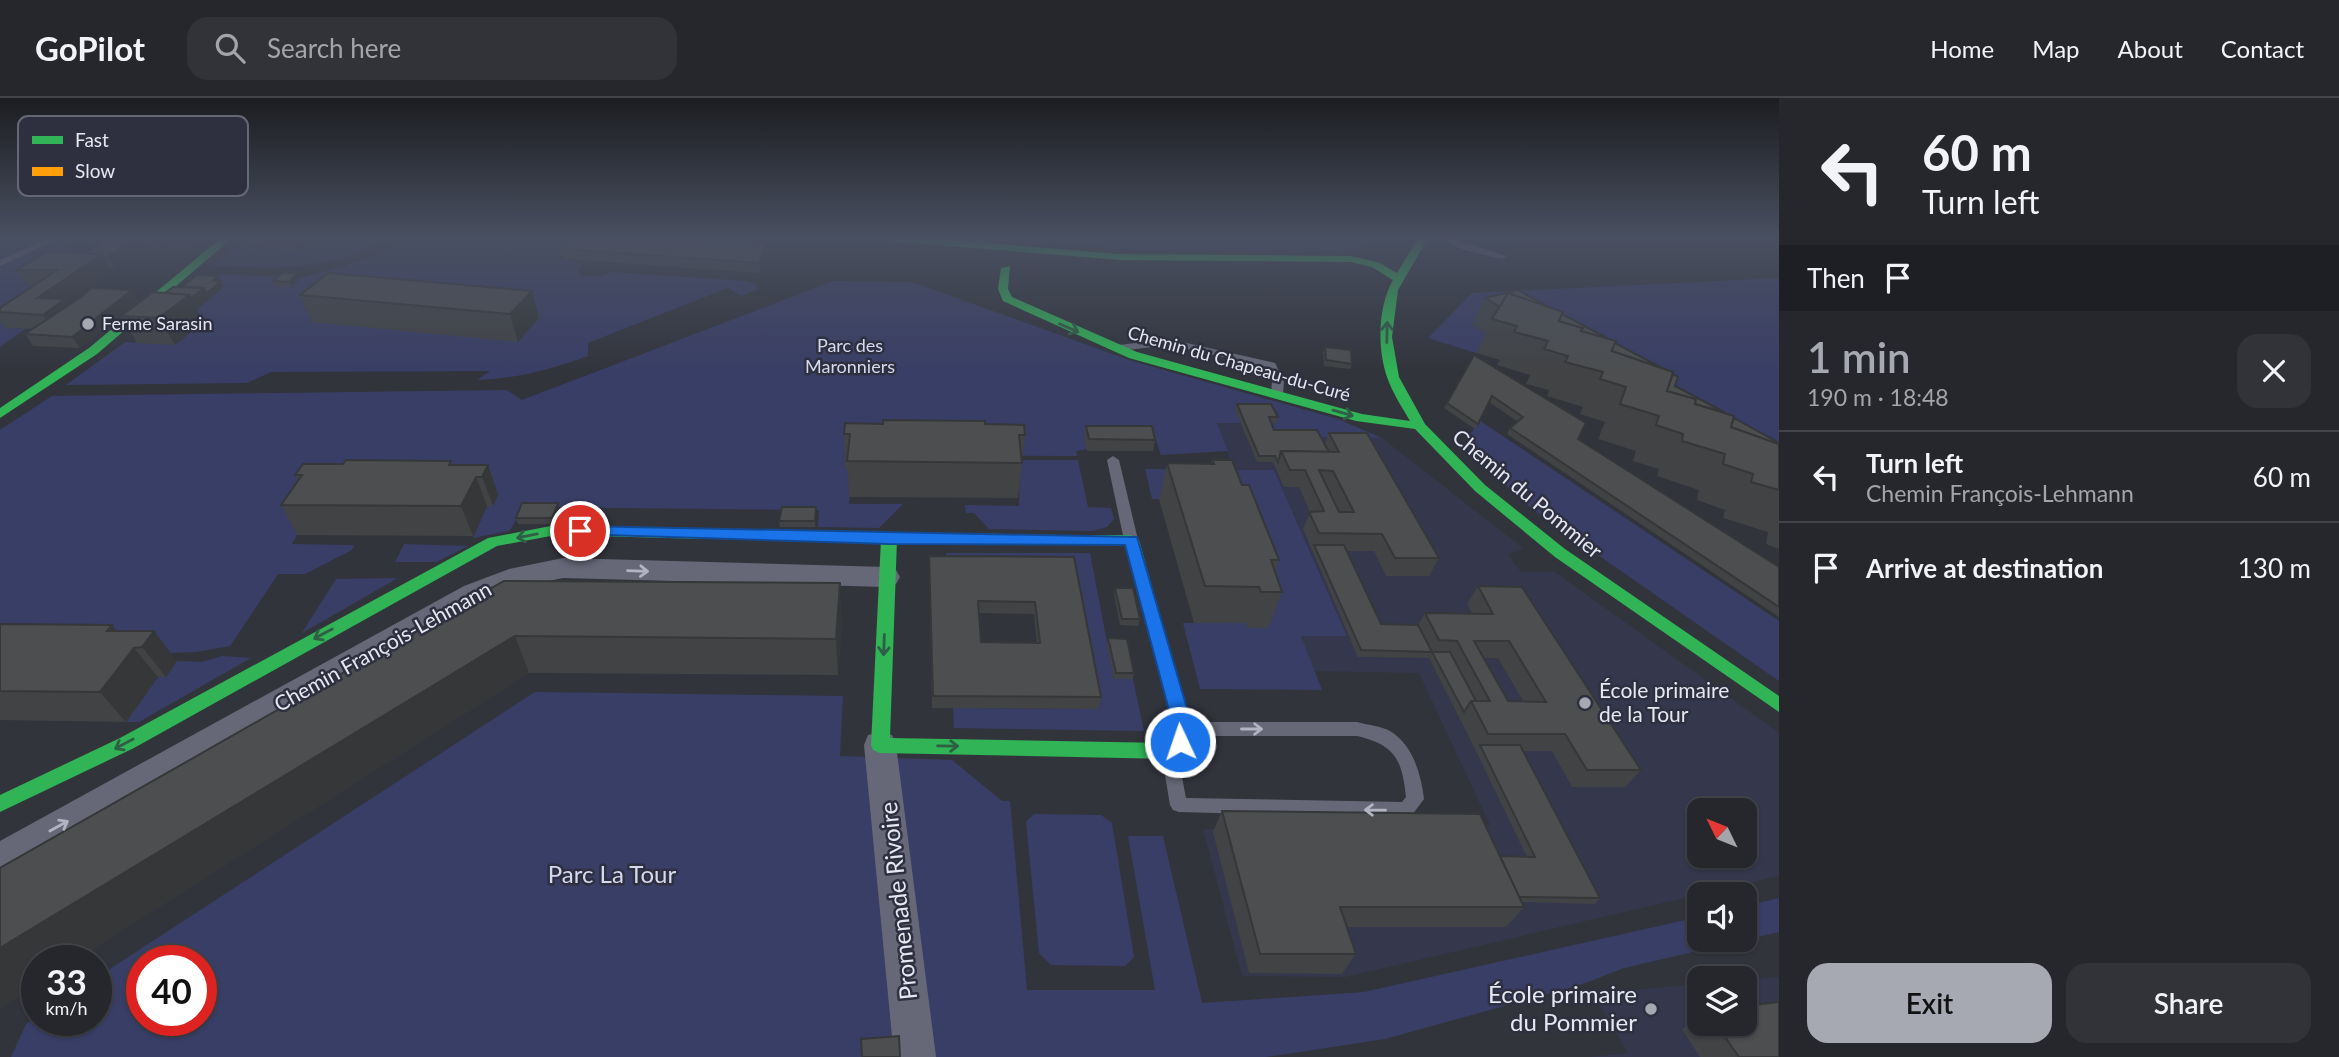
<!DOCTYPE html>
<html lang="en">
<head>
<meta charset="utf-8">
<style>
  :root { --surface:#26272d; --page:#323339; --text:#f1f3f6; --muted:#a4a5aa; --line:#424449; --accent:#a6a8b2 }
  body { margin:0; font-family:Lato,sans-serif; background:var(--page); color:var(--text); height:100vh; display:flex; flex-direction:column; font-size:26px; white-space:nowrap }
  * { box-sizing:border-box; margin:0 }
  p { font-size:23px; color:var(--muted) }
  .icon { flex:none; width:38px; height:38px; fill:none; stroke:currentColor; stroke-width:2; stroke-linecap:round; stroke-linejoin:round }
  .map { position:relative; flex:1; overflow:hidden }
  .panel { display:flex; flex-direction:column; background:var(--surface); width:560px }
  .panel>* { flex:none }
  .banner { background:#26272d; color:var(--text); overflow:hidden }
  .needle { width:46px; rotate:313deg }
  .controls { position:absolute; left:1687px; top:700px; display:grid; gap:14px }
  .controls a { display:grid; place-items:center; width:70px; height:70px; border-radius:14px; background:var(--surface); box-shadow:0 2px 5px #0004,0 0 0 2px var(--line); font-size:35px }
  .speed { position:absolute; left:21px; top:847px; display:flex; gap:14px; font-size:35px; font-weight:700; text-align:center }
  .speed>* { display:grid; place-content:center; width:91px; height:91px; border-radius:50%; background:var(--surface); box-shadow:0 2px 5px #0004,0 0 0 2px var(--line); line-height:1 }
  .speed small { font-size:18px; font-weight:400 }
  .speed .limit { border:10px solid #d22; background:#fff; color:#111 }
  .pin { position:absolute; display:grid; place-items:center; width:60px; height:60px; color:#fff; margin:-30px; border:4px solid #fff; border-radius:50%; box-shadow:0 2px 7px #0007 }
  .me { position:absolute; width:77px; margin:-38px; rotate:357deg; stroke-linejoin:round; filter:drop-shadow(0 0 5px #0008) }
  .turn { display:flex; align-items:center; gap:24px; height:147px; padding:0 28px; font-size:32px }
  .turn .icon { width:91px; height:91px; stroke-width:2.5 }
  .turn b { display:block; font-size:49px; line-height:60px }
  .then { display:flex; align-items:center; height:66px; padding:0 28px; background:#0003; gap:14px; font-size:26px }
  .round { display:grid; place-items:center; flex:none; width:74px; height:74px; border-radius:21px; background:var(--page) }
  .head { display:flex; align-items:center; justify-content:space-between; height:119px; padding:0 28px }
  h1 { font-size:42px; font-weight:600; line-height:52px; color:var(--accent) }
  .button { display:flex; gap:14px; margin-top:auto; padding:14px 28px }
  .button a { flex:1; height:80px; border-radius:21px; background:var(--accent); color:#111; font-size:28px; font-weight:600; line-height:80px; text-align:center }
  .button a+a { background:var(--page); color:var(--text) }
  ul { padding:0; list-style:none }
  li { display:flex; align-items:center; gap:21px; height:91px; padding:0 28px; border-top:2px solid var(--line) }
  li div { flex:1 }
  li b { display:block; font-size:26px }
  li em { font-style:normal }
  header { display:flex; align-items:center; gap:42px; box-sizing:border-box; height:98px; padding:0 35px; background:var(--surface); border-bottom:2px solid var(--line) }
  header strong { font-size:33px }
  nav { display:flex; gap:38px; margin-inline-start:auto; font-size:24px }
  .search { width:490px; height:63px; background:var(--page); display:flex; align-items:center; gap:18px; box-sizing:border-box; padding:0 24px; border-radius:21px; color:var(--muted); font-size:26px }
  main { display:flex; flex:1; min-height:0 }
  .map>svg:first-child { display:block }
  .built { fill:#35384d; fill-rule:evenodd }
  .green { fill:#393e66; fill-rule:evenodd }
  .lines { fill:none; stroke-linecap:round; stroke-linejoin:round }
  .lane { fill:#666878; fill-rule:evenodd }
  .street { fill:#666878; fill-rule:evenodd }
  .fast { fill:#30b455; fill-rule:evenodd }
  .slow { fill:#ff9f0a; fill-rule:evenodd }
  .wall { fill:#414345; fill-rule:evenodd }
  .shaded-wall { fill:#353738 }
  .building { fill:#4c4e50; stroke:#353738; stroke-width:2; fill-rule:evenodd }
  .oneway { stroke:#2f5e47 }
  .oneway2 { stroke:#b2b4c1 }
  .route { fill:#1a73e8; stroke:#114b97; stroke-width:2 }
  .poi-dot { fill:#a6a8b2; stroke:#2e3040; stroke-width:2.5 }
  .labels { text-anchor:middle; stroke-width:5; stroke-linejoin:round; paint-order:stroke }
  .far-poi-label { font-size:18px; fill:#e5e7f1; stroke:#2e3040; text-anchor:start }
  .far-park-label { font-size:18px; fill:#d5d9ee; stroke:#2e3040 }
  .far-street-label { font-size:18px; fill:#e5e7f1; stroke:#2e3040 }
  .street-label { font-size:21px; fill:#e5e7f1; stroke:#2e3040 }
  .poi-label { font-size:21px; fill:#e5e7f1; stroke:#2e3040; text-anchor:start }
  .near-park-label { font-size:24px; fill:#d5d9ee; stroke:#2e3040 }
  .near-street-label { font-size:24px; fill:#e5e7f1; stroke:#2e3040 }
  .near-poi-label { font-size:24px; fill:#e5e7f1; stroke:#2e3040; text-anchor:end }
  .key { fill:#2e3040; stroke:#656775; stroke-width:2 }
  .key-label { font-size:19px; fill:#e5e7f1 }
</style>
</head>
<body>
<header>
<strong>GoPilot</strong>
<div class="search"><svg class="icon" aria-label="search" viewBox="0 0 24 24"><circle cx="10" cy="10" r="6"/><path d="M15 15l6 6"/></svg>Search here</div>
<nav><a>Home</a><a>Map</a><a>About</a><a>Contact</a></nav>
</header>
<main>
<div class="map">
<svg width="1779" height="959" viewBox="0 0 1779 959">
  <rect width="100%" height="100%" fill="#32343c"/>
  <g class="built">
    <path d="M155,140L114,169L41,166L73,141Z"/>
    <path d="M1217,325H1267L1272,338L1382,340L1524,451L1508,456L1521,474H1555L1779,635V778L1345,879L1242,878L1203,731L1490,727L1419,575L1314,573L1300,538L1347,537L1274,372L1233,371ZM1699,712H1745V758H1699Z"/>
    <path d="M1779,879V959H1590L1628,955L1593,896L1699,886V926H1745V882Z"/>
  </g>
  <g class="green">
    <path d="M0,140H76L42,165L28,187H66L7,230L25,231L0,249Z"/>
    <path d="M321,140H388C380,149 365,153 354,157C307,173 263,169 214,168L241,145L297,154Z"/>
    <path d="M414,140L575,142L558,161L583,165L577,172L582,178H601L611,174L746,183L756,186L757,192L741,198L728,190L588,245V258C552,271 516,281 477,282L490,273L271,274L247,285L66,287L125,244L138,245L207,176L303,179L348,167Z"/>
    <path d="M967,140H1379L1362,150L1347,153L1128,152Z"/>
    <path d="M1779,180V387L1473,227L1488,236L1476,255L1428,240L1472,195Z"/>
    <path d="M833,183L912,184L1132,263L1338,321L1382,340L1272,338L1241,325H1217L1228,353L1161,357L1155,339L1076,353L1077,358L883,357L852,372L849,406H903L879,430L818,429L819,412L525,409L509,433L473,440L494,393L297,437L292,446L354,447L352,452L305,476H278L230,548L196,554L0,561V332L52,298L507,292L522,302Z"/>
    <path d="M1479,322L1779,523V583L1532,411L1463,349Z"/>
    <path d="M1020,362H1078L1088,409L1111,410L1114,421L1107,429L1092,433L989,431L974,415H966L965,407L1019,408Z"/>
    <path d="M1145,371L1274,372L1347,538H1301L1322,592L1200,591L1183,525H1246L1204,402L1152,401Z"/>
    <path d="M404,446L468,448L436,464H395Z"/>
    <path d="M946,455H1090L1114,581H1133L1144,633L954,630L953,610L1097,611L1072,471L946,470Z"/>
    <path d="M398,480L302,535L336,481Z"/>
    <path d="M222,558L251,560L139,624H126L158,579H166L177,563L202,564Z"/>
    <path d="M535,594L843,598L840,658L952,662L1002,703H1010L1027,892H1155L1128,738H1163L1202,905L1364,894L1699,819V842H1745V808L1779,800V834L1624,870L1580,887L1385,941L1266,959H11L26,926L37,919V922H96V880ZM142,863H201V922H142Z"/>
    <path d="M1034,716L1101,717L1112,725L1134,859L1125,868L1051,867L1039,855L1026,724Z"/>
  </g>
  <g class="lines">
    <g class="lane">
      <path d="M48,140H60L0,168V162Z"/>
      <path d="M1438,140H1450L1507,158L1502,161L1464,152Z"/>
      <path d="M1169,241L1275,265L1284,283L1283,297L1277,300L1271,297L1272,283L1267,269L1169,247L1119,253L1114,250L1119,247Z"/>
      <path d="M1113,358L1119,362L1138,442L1131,446L1124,442L1107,362Z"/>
      <path d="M1188,624H1357C1367,627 1381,628 1390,633C1413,647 1421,676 1424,701L1412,717L1406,720L1179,714L1173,712L1170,707L1161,653L1163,648L1169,646L1175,648L1177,653L1186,700L1402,704L1406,699C1402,661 1395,647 1357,638H1188L1182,636L1180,631L1182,626Z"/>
    </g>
    <g class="street">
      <path d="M563,460L886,469L896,472L900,479L896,486L886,489L563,480L515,490L484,502L0,778V743L464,488L509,471Z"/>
      <path d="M880,634L892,637L896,647L936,959H894L864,647L868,637Z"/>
    </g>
    <g class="fast">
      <path d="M221,140H232L97,256L0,320V310L89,250Z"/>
      <path d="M885,140H927L1120,156L1351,158L1380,165L1397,175L1418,140H1428L1398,192L1392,239L1399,279L1425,326L1485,387L1565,451L1779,598V614L1555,459L1475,393L1415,331L1356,323L1129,260L1003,203L998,191L1001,170L1010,168L1008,191L1012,199L1137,254L1362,316L1410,323C1402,309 1392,294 1387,279C1377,250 1378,208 1393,182L1372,169L1351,164L1120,162L890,143Z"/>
      <path d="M556,427L704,431L712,436L704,441L556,437L497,448L134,650L0,714V697L120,640L488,440Z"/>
      <path d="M889,436L897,441L890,640L1165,645L1172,640L1174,631L1125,447H1055L1047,442L1055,437H1131L1139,442L1192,631L1187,649L1169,661L880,655L873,652L871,647L881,441Z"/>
    </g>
    <path class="slow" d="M704,431L1055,437L1063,442L1055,447L699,440L696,436Z"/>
  </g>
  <g class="wall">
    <path d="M107,140H205L206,142L195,151L170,150L167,145L161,149H148L146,146L114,169H109L111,172L66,203L69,207L138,203L80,250L33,248L25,236L33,231L6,230L0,222V210L34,187H27L17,172L85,156Z"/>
    <path d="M239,140H321L297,154L241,145Z"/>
    <path d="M767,145L768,155L760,175L563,161L561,151Z"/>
    <path d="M218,178L224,189L197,211L204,224L175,247L137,245L121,218L165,195Z"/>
    <path d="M299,181L292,189H276L274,183Z"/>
    <path d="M532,193L539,220L518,244L312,224L300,197Z"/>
    <path d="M1485,200L1562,216L1673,276L1675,288L1779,345V451L1766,446L1768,434L1723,420L1725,412L1697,402L1699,392L1657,378L1659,371L1633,363L1636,353L1598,341L1605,324L1580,316L1583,309L1547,298L1549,292L1526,286L1530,277L1497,267L1500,262L1476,255L1486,235L1472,227Z"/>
    <path d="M1325,249L1352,266L1350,271L1324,268L1323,254Z"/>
    <path d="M1474,257L1578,341L1779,469V519L1507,336L1510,330L1517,323L1489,304L1475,331L1444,310Z"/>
    <path d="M1237,306L1278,319L1276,325H1271L1274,332L1325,346L1329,335L1439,460L1429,478H1386L1374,453H1347L1381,526L1418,527L1425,515L1473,516L1467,506L1478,488L1641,672L1625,689H1572L1552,653H1523L1600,800L1595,806L1522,804L1524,809L1506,829H1347L1356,856L1342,876L1249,875L1213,734L1222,713L1500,758L1527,759L1476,653L1429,560L1358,559L1303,431L1310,414L1299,389H1284L1273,364H1257L1235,312ZM1484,560H1498L1523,603H1508Z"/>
    <path d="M985,326L1025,337L1018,400L849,399L848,371H845L844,336Z"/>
    <path d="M1086,328L1155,342L1153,353H1087L1084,339Z"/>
    <path d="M1212,362L1242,387L1279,462L1275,473L1282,494L1268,530H1248L1246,525H1194L1159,401L1167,365L1211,366Z"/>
    <path d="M453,367H488L498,397L493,408H487L473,438L297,437L281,407L298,383L295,377Z"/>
    <path d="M816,409L815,429H780L779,423Z"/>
    <path d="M559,411L554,426H518L516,420Z"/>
    <path d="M929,458L1074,459L1101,599L1098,611L932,610ZM979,515L1034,516L1037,545L981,544Z"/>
    <path d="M504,483L842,521L838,577L529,575L74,863H37V886L0,911V770Z"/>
    <path d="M1115,490L1140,521L1138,528L1120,527L1114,496Z"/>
    <path d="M0,526L116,533L177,563L166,579H158L126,624L0,622Z"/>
    <path d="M1108,540L1134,575L1133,581H1114L1107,547Z"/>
    <path d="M1699,919V926H1745L1779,959H1700L1682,931Z"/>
  </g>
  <g class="shaded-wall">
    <path d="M135,140H155L145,144L146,146L114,169L108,159Z"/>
    <path d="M163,140H173L161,149L158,144Z"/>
    <path d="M199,140H205L206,142L195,151L192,145Z"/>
    <path d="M299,140H321L297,154L293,144Z"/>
    <path d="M767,145L768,155L760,175L759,165Z"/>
    <path d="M102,156L111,172L66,203L75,217L54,233L43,217L37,200Z"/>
    <path d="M297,175L299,181L292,189L290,184Z"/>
    <path d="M218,178L224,189L197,211L204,224L175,247L159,220L189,197Z"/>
    <path d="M132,192L138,203L80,250L72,239Z"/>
    <path d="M532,193L539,220L518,244L510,216Z"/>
    <path d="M488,367L498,397L493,408L482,379Z"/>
    <path d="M476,379L487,408L473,438L461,408Z"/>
    <path d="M558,405L559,411L554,426L552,420Z"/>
    <path d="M840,485L842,521L838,577L836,541Z"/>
    <path d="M112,527L132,553L134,550L158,579L126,624L100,594L107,533Z"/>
    <path d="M154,533L177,563L166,579L142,549Z"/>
    <path d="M515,538L529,575L74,863H37V886L0,911V850Z"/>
  </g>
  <g class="building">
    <path d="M107,140H135L108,159H103L102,156H85Z"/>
    <path d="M150,140H163L158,144H145Z"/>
    <path d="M173,140H199L192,145L167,144Z"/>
    <path d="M269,140H299L293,144Z"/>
    <path d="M570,140H697L767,145L759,165L561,151Z"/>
    <path d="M45,154L102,156L37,200L65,201L43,217L0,214V210L57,172H17Z"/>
    <path d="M282,175H297L290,184L274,183Z"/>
    <path d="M328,175L532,193L510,216L300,197Z"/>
    <path d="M196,177L218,178L213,183H221L207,195L204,190L182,189Z"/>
    <path d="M173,189L204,190L191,200L189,197L165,195Z"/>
    <path d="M91,190L132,192L72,239L25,236L81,199Z"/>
    <path d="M1518,192L1552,211L1508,195L1500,209L1485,200Z"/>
    <path d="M153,194L189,197L159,220L121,218Z"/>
    <path d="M1508,195L1563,214L1559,223L1583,230L1581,233L1616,243L1612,253L1673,274L1667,293L1696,301L1695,306L1734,318L1731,329L1779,346V392L1751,384L1753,376L1723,366L1725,356L1682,343L1683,336L1656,327L1659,318L1620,306L1626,289L1600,281L1603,274L1565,264L1568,258L1544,251L1548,243L1514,234L1517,228L1492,221Z"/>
    <path d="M1562,216L1607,240L1581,233L1583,230L1559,223Z"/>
    <path d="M1615,245L1662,270L1612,253Z"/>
    <path d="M1325,249L1351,252L1352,266L1326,262Z"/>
    <path d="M1474,257L1586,325L1578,341L1779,469V509L1510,330L1523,319L1492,298L1478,326L1447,305Z"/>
    <path d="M1673,276L1678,279L1675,288L1724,314L1695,306L1696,301L1667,293Z"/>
    <path d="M1237,306H1271L1278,319H1269L1274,332H1317L1329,354L1281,353L1278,364L1275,358H1259Z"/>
    <path d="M1734,320L1779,345V346L1731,329Z"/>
    <path d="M883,322L985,323V326L1024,327L1025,337H1019L1022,365L847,363L850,336H844L845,325L883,326Z"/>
    <path d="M1086,328H1152L1155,342L1089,341Z"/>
    <path d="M1329,335H1367L1439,460H1395L1382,436L1319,435L1309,414L1324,413L1305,372H1290L1281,353L1339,354ZM1319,372L1333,373L1354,414H1339Z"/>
    <path d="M346,362L451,363L449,367H488L482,379H476L461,408L281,407L302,377H295L303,366H343Z"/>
    <path d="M1212,362H1232L1242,387H1249L1279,462H1271L1282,494H1261L1259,489L1205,488L1167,365L1214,366Z"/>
    <path d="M522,405H558L552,420H516Z"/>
    <path d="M782,409H816L815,423H779Z"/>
    <path d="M1314,447H1344L1381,526L1418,527L1432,554L1361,552Z"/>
    <path d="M929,458L1074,459L1101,599L933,598ZM978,503L1035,504L1040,545L981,544Z"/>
    <path d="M504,483L840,485L836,541L515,538L0,850V770Z"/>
    <path d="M1478,488L1522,489L1641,672H1587L1565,636H1488L1471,603H1490L1457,543L1439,542L1425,515L1493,516ZM1474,543H1509L1546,604L1508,603Z"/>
    <path d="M1115,490H1133L1140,521H1122Z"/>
    <path d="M0,526L112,527L107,533H154L142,549L134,550L100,594L0,593Z"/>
    <path d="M1108,540L1127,541L1134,575H1116Z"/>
    <path d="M1432,554H1450L1476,603H1471L1464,614Z"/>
    <path d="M1480,647H1520L1600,800L1519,799L1500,758L1535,759Z"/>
    <path d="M1222,713L1480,716L1524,809H1340L1356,856H1260Z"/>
    <path d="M1779,904V959H1739L1716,926H1745V908Z"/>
    <path d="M899,938L900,959H862L861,941Z"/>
  </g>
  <defs><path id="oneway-shaft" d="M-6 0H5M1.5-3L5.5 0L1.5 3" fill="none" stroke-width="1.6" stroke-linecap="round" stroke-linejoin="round" transform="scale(1.75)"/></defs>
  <g class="oneway">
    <use href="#oneway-shaft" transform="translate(1069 230) rotate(24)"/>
    <use href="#oneway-shaft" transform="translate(1387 234) rotate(-89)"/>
    <use href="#oneway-shaft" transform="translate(1343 315) rotate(16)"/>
    <use href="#oneway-shaft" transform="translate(527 438) rotate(169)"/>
    <use href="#oneway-shaft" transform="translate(323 536) rotate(152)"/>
    <use href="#oneway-shaft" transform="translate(884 547) rotate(92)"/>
    <use href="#oneway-shaft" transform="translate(124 646) rotate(152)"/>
    <use href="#oneway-shaft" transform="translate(948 648) rotate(1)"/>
  </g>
  <g class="oneway2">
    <use href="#oneway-shaft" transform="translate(638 473) rotate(2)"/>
    <use href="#oneway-shaft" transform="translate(1252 631)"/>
    <use href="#oneway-shaft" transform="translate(1375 712) rotate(-179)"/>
    <use href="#oneway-shaft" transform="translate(59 728) rotate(-29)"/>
  </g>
  <linearGradient id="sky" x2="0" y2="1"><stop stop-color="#1c1d21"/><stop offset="0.51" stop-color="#495061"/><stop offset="1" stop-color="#495061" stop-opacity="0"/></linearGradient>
  <rect width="1779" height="274" fill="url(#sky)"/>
  <path class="route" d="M580,428L1137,439L1193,631L1186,649L1180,652L1170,644L1174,631L1125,447L889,446L574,436L572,433Z"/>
  <g class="poi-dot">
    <circle cx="88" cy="226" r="7"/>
    <circle cx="1585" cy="605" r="7"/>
    <circle cx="1651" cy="911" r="7"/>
  </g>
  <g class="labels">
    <g class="far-poi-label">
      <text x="102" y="232">Ferme Sarasin</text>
    </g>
    <g class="far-park-label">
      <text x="850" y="254">Parc des<tspan x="850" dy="21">Maronniers</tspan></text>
    </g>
    <g class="far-street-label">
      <text transform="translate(1239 266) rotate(16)" y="6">Chemin du Chapeau-du-Curé</text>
    </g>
    <g class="street-label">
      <text transform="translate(1527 396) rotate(40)" y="7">Chemin du Pommier</text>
      <text transform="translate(383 549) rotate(-29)" y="7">Chemin François-Lehmann</text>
    </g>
    <g class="poi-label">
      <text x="1599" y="600">École primaire<tspan x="1599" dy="24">de la Tour</tspan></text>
    </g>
    <g class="near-park-label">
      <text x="612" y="785">Parc La Tour</text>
    </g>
    <g class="near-street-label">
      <text transform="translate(899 803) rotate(-96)" y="8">Promenade Rivoire</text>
    </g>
    <g class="near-poi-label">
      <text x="1637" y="905">École primaire<tspan x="1637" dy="28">du Pommier</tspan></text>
    </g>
  </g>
  <rect x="18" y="18" width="230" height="80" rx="10" class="key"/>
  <rect x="32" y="38" width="31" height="8" fill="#30b455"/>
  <rect x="32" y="69" width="31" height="9" fill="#ff9f0a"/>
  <g class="key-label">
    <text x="75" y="49">Fast</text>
    <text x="75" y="80">Slow</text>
  </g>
</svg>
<div class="controls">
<a><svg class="needle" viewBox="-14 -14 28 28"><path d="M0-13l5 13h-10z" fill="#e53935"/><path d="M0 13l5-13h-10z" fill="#a4a5aa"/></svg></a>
<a><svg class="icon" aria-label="sound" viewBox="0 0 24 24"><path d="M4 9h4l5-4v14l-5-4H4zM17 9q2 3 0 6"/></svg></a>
<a><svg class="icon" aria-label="layers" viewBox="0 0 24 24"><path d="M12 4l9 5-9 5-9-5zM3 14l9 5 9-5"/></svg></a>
</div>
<div class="speed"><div>33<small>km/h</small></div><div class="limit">40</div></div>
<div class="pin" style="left:580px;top:433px;background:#d93025"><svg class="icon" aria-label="arrive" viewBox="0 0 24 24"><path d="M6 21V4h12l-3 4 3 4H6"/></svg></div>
<svg class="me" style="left:1180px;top:644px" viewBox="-20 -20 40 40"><circle r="17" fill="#1a73e8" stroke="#fff" stroke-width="3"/><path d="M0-11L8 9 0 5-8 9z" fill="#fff"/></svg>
</div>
<section class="panel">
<div class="banner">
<div class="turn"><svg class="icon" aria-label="left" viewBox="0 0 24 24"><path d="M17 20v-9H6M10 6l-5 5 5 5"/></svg><div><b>60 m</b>Turn left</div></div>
<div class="then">Then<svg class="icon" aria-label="arrive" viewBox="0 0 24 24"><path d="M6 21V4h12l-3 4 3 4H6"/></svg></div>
</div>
<div class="head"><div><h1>1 min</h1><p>190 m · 18:48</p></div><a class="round"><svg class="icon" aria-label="close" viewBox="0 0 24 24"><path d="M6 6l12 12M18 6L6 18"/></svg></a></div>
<ul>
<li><svg class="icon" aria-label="left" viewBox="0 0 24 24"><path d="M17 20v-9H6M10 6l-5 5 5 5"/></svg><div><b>Turn left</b><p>Chemin François-Lehmann</p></div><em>60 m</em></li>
<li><svg class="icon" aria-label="arrive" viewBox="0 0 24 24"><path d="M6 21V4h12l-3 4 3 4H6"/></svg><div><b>Arrive at destination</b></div><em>130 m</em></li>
</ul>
<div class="button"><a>Exit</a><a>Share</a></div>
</section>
</main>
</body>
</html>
